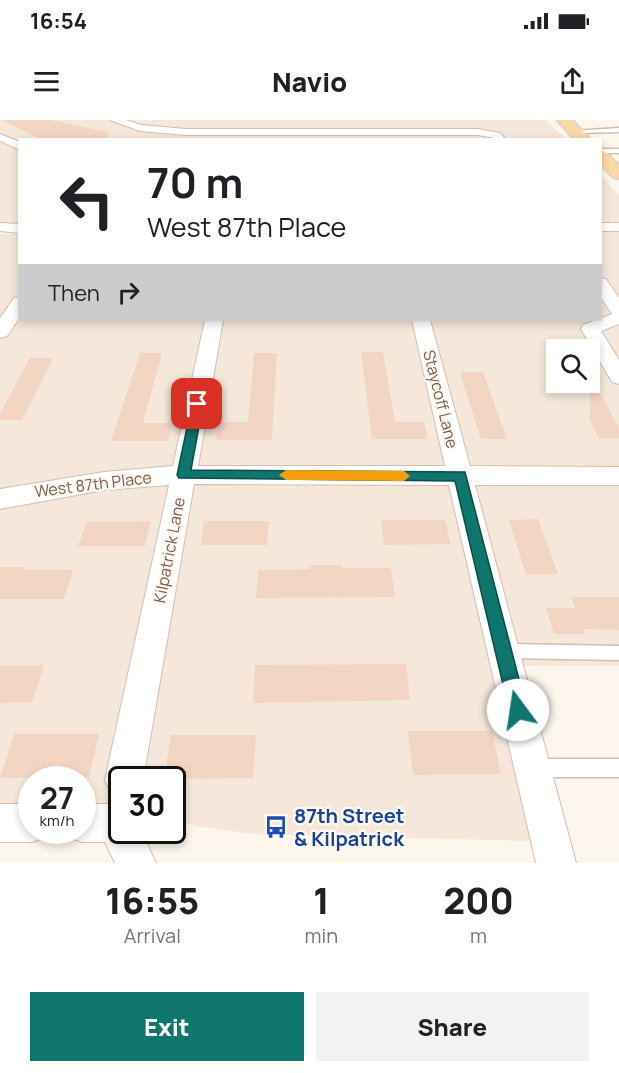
<!DOCTYPE html>
<html lang="en">
<head>
<meta charset="utf-8">
<style>
  :root { --surface:#fff; --page:#f2f2f2; --text:#202124; --muted:#757577; --accent:#0f766e }
  body { margin:0; font-family:Manrope,sans-serif; background:var(--page); color:var(--text); height:100vh; display:flex; flex-direction:column; font-size:22px; white-space:nowrap }
  * { box-sizing:border-box; margin:0 }
  p { font-size:20px; color:var(--muted) }
  .icon { flex:none; width:33px; height:33px; fill:none; stroke:currentColor; stroke-width:2; stroke-linecap:round; stroke-linejoin:round }
  .map { position:relative; height:743px; overflow:hidden }
  .details { display:flex; flex-direction:column; background:var(--surface); flex:1 }
  .details>* { flex:none }
  .guide { position:absolute; left:18px; top:18px; width:584px; height:183px; border-radius:0px; box-shadow:0 3px 9px #0003; background:#fff; color:var(--text); overflow:hidden }
  .tools { position:absolute; left:546px; top:219px; display:grid; gap:12px }
  .tools a { display:grid; place-items:center; width:54px; height:54px; border-radius:0px; background:var(--surface); box-shadow:0 3px 9px #0003; font-size:30px }
  .speed { position:absolute; left:18px; top:646px; display:flex; gap:12px; font-size:30px; font-weight:700; text-align:center }
  .speed>* { display:grid; place-content:center; width:78px; height:78px; border-radius:50%; background:var(--surface); box-shadow:0 3px 9px #0003; line-height:1 }
  .speed small { font-size:15px; font-weight:400 }
  .speed .limit { border:3px solid #111; border-radius:9px; background:#fff; color:#111 }
  .pin { position:absolute; display:grid; place-items:center; width:51px; height:51px; color:#fff; margin:-26px; border-radius:12px; box-shadow:0 3px 9px #0006 }
  .me { position:absolute; width:66px; margin:-33px; rotate:346deg; stroke-linejoin:round; filter:drop-shadow(0 0 4px #0008) }
  .turn { display:flex; align-items:center; gap:21px; height:126px; padding:0 30px; font-size:27px }
  .turn .icon { width:78px; height:78px; stroke-width:2.5 }
  .turn b { display:block; font-size:42px; line-height:51px }
  .then { display:flex; align-items:center; height:57px; padding:0 30px; background:#0003; gap:12px; font-size:22px }
  .eta { display:flex; justify-content:space-evenly; align-items:center; height:102px; text-align:center }
  .eta b { font-size:36px; font-weight:800; line-height:42px }
  .cta { display:flex; gap:12px; margin-top:auto; padding:12px 30px }
  .cta a { flex:1; height:69px; border-radius:0px; background:var(--accent); color:#fff; font-size:24px; font-weight:800; line-height:69px; text-align:center }
  .cta a+a { background:var(--page); color:var(--text) }
  .status { display:flex; justify-content:space-between; align-items:center; height:42px; padding:0 30px; background:var(--surface); direction:ltr }
  .status svg { height:16px; fill:currentColor }
  header { display:flex; justify-content:space-between; align-items:center; height:78px; padding:0 30px; background:var(--surface); font-size:27px; font-weight:800 }
  .map>svg:first-child { display:block }
  .residential { fill:#f5e8da; fill-rule:evenodd }
  .building { fill:#f3d5c3 }
  .lines { fill:none; stroke-linecap:round; stroke-linejoin:round }
  .lane-casing { stroke:#d1beb0; stroke-width:3 }
  .street-casing { stroke:#d1beb0; stroke-width:2 }
  .primary-casing { stroke:#dad1cd; stroke-width:3 }
  .lane { fill:#fff; fill-rule:evenodd }
  .street { fill:#fff; fill-rule:evenodd }
  .primary { fill:#fbd9a5; fill-rule:evenodd }
  .route { fill:#0f766e; stroke:#0a4d48; stroke-width:1.5 }
  .slow { fill:#f59e0b }
  .labels { text-anchor:middle; stroke-width:4.5; stroke-linejoin:round; paint-order:stroke }
  .street-label { font-size:16px; fill:#7a5c4d; stroke:#fffaf3 }
  .near-transit-label { font-size:20px; font-weight:bold; fill:#164399; stroke:#fffaf3; text-anchor:start }
</style>
</head>
<body>
<div class="status"><b>16:54</b><svg viewBox="0 0 49 12"><path d="M0 12V9h3v3zM5 12V6h3v6zM10 12V3h3v9zM15 12V0h3v12zM26 1h20v11H26zM47 4h2v5h-2z"/></svg></div>
<header><svg class="icon" aria-label="menu" viewBox="0 0 24 24"><path d="M4 6h16M4 12h16M4 18h16"/></svg>Navio<svg class="icon" aria-label="share" viewBox="0 0 24 24"><path d="M12 15V3M7 8l5-5 5 5M5 13v7h14v-7"/></svg></header>
<div class="map">
<svg width="619" height="743" viewBox="0 0 619 743">
  <rect width="100%" height="100%" fill="#fdf6ec"/>
  <g class="residential">
    <path d="M0,0H546L565,19L20,20L19,106L0,103Z"/>
    <path d="M600,55L619,75V104H600Z"/>
    <path d="M600,112H619V546H521L568,722L253,714L201,707L173,701L172,660H122L121,687H83L82,660H32L31,687H0V114H19L20,200H600ZM556,230H590V262H556Z"/>
  </g>
  <g class="building">
    <path d="M2,0H51L108,12L107,20H42Z"/>
    <path d="M361,232H383L395,302H424L428,319H372Z"/>
    <path d="M140,233H162L143,303H172L168,321H111Z"/>
    <path d="M254,233H277L272,320H216L219,302H248Z"/>
    <path d="M30,238H53L22,300H0V293Z"/>
    <path d="M460,252H483L507,319H481Z"/>
    <path d="M590,255L619,308V318L599,319L590,300Z"/>
    <path d="M538,399L558,454L526,455L509,400Z"/>
    <path d="M381,400H445L451,424L384,425Z"/>
    <path d="M151,401L145,426H78L87,402Z"/>
    <path d="M204,401H269L267,425H201Z"/>
    <path d="M309,445H341V448H391L395,477L256,478L258,450L309,449Z"/>
    <path d="M0,447H25L23,450H73L64,479H0Z"/>
    <path d="M571,477H619V510L584,509L585,514H554L546,488H575Z"/>
    <path d="M406,544L410,580L253,583L255,545Z"/>
    <path d="M44,545L32,582L0,583V546Z"/>
    <path d="M408,611H492L501,654L413,655Z"/>
    <path d="M14,614H99L89,657L0,658Z"/>
    <path d="M171,615H256L253,658L164,659Z"/>
  </g>
  <g class="lines">
    <g class="lane-casing">
      <g id="lane">
        <path d="M619,8V12L575,13L572,11Z"/>
        <rect x="600" y="29" width="19" height="4"/>
        <path d="M504,524L619,526V540L504,538L499,536L496,531L499,526Z"/>
        <path d="M536,639H619V657H536L530,654L527,648L530,642Z"/>
      </g>
    </g>
    <g class="street-casing">
      <g id="street">
        <path d="M110,0H126L141,5L186,9H478L500,13L506,20L478,15H186L140,11Z"/>
        <path d="M0,14L20,22V30L0,21Z"/>
        <path d="M0,103L20,104V113L0,111Z"/>
        <rect x="600" y="103" width="19" height="8"/>
        <path d="M600,158L606,159L619,178V204L601,211L619,240V264L612,262L581,209L583,205L612,194L600,176Z"/>
        <path d="M20,177V197L7,216L0,218V198L14,178Z"/>
        <path d="M205,200H223L198,346H445L412,200H430L470,346L619,347V365H475L576,743H536L449,365L194,364L143,660H122V678L111,673L105,660L169,365L104,370L0,389V369L104,352L173,346Z"/>
        <path d="M0,684H32V711H48L46,717L32,722H0Z"/>
        <path d="M82,684H116L122,686V711H141L156,743H115L105,722H82L68,717L66,711H82Z"/>
      </g>
    </g>
    <g class="primary-casing">
      <g id="primary">
        <path d="M557,0H572L591,20H575Z"/>
        <path d="M600,30L605,32L619,45V59L613,57L600,44Z"/>
      </g>
    </g>
    <use href="#lane" class="lane"/>
    <use href="#street" class="street"/>
    <use href="#primary" class="primary"/>
  </g>
  <path class="route" d="M197,280L203,284L191,350L465,352L527,590L525,596L518,599L512,596L509,590L455,361L179,358L177,355L192,284Z"/>
  <path class="slow" d="M286,350L404,351L410,356L404,361L286,360L279,355Z"/>
  <defs>
    <g id="bus-bare" transform="scale(1.8)"><path d="M-5-6H5V4H4V6H2V4H-2V6H-4V4H-5ZM-3.5-4V0h7V-4ZM-3.5 1.2v1.5H-2V1.2ZM2 1.2v1.5H3.5V1.2Z" fill="#1a4fb4" stroke="#fffaf3" stroke-width="2.5" paint-order="stroke"/></g>
  </defs>
  <g fill-rule="evenodd">
    <use href="#bus-bare" x="276" y="707"/>
  </g>
  <g class="labels">
    <g class="street-label">
      <text transform="translate(441 279) rotate(76)" y="6">Staycoff Lane</text>
      <text transform="translate(93 364) rotate(-7)" y="6">West 87th Place</text>
      <text transform="translate(169 430) rotate(-79)" y="6">Kilpatrick Lane</text>
    </g>
    <g class="near-transit-label">
      <text x="294" y="703">87th Street<tspan x="294" dy="23">&amp; Kilpatrick</tspan></text>
    </g>
  </g>
</svg>
<div class="tools">
<a><svg class="icon" aria-label="search" viewBox="0 0 24 24"><circle cx="10" cy="10" r="6"/><path d="M15 15l6 6"/></svg></a>
</div>
<div class="speed"><div>27<small>km/h</small></div><div class="limit">30</div></div>
<div class="pin" style="left:197px;top:284px;background:#d93025"><svg class="icon" aria-label="arrive" viewBox="0 0 24 24"><path d="M6 21V4h12l-3 4 3 4H6"/></svg></div>
<svg class="me" style="left:518px;top:590px" viewBox="-20 -20 40 40"><circle r="19" fill="#fff"/><path d="M0-13L10 11 0 6-10 11z" fill="#0f766e"/></svg>
<div class="guide">
<div class="turn"><svg class="icon" aria-label="left" viewBox="0 0 24 24"><path d="M17 20v-9H6M10 6l-5 5 5 5"/></svg><div><b>70 m</b>West 87th Place</div></div>
<div class="then">Then<svg class="icon" aria-label="right" viewBox="0 0 24 24"><path d="M7 20v-9h11M14 6l5 5-5 5"/></svg></div>
</div>
</div>
<section class="details">
<div class="eta">
<div><b>16:55</b><p>Arrival</p></div>
<div><b>1</b><p>min</p></div>
<div><b>200</b><p>m</p></div>
</div>
<div class="cta"><a>Exit</a><a>Share</a></div>
</section>
</body>
</html>
